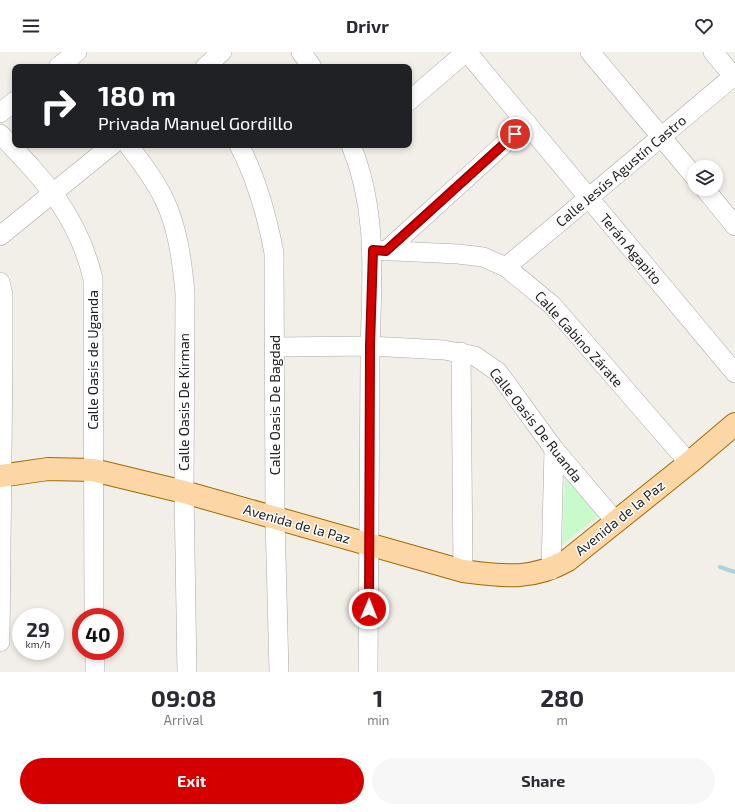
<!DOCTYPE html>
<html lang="en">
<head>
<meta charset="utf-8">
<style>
  :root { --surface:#fff; --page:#f7f7f7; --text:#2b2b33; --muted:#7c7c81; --accent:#d40000 }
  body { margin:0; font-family:"Exo 2",sans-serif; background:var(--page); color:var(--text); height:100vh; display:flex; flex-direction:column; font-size:15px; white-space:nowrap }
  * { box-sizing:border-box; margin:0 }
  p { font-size:13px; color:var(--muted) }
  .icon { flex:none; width:22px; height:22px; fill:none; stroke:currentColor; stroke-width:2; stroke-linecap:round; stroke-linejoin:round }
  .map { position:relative; height:620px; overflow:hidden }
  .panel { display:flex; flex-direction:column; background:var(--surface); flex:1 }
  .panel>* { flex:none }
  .banner { position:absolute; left:12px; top:12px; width:400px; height:84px; border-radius:8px; box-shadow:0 2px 6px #0003; background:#202124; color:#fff; overflow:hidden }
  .buttons { position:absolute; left:687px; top:108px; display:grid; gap:8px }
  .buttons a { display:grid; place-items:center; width:36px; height:36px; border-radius:50%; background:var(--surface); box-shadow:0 2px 6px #0003; font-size:20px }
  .speed { position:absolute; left:12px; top:556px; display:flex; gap:8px; font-size:20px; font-weight:700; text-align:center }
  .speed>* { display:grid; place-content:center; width:52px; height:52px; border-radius:50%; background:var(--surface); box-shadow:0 2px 6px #0003; line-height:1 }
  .speed small { font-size:10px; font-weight:400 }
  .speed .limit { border:6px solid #d22; background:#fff; color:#111 }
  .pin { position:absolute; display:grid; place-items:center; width:34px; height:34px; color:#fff; margin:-17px; border:2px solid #fff; border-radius:50%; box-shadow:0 1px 4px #0007 }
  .me { position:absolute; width:44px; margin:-22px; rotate:1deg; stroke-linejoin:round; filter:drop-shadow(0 0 3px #0008) }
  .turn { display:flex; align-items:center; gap:14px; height:84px; padding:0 20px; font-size:18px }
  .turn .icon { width:52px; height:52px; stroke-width:2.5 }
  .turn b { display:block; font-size:28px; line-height:34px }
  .eta { display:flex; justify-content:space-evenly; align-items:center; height:68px; text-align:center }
  .eta b { font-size:24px; font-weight:700; line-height:28px }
  .action { display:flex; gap:8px; margin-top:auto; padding:8px 20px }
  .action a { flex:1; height:46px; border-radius:24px; background:var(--accent); color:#fff; font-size:16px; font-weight:700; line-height:46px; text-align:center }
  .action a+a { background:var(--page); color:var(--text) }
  header { display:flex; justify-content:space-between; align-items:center; height:52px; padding:0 20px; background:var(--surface); font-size:18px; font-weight:700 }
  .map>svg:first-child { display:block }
  .park { fill:#c8facc }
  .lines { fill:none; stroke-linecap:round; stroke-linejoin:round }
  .stream { stroke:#aad3df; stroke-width:4 }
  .minor-casing { stroke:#a9a9a9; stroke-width:20 }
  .major-casing { stroke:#a06b00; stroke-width:24 }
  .minor { stroke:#fff; stroke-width:19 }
  .major { stroke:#fcd6a4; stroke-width:22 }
  .route-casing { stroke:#8a0000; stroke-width:10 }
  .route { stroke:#d40000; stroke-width:7 }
  .labels { text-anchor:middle; stroke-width:3; stroke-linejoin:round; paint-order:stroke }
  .street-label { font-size:14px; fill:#222; stroke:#fff }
</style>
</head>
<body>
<header><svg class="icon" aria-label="menu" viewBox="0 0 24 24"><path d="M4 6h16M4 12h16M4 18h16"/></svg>Drivr<svg class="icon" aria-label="heart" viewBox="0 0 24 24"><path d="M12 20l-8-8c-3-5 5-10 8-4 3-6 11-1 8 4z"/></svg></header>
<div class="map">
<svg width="735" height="620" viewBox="0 0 735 620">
  <rect width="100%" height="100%" fill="#f2efe9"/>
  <path class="park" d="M565,425L602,462L562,493Z"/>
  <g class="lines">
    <path class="stream" d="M720,515L735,520"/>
    <g class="minor-casing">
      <g id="minor">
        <path d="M301,0L312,15"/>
        <path d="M467,0L735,321"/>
        <path d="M590,0L694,124"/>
        <path d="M713,0L735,26"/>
        <path d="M58,15L77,0"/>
        <path d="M205,15L222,0"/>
        <path d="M409,49L466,0"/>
        <path d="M0,61L15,49"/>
        <path d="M0,82C44,128 78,163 93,227L94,565"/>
        <path d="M128,93C141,110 155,128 164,147C178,176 182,209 185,241L184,440L187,620"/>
        <path d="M239,93C257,127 267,164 274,201L275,466L279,620"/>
        <path d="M351,93C381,167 370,237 370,314C370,416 369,518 368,620"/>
        <path d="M705,137L735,174"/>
        <path d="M0,184L112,93"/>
        <path d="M373,198L458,202L483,205L506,215L552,253L689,411"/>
        <path d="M386,199L527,71"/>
        <path d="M506,215L735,23"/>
        <path d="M0,230L3,243V305L0,590"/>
        <path d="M276,295L370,294L444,298L475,304L498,320L554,397L616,470"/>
        <path d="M461,300L463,519"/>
        <path d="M551,518L554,397"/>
        <path d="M95,599V620"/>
      </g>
    </g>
    <g class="major-casing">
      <path id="major" d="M0,424L48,417L93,418L184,440L463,519C503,524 531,529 568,508L689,411L735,372"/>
    </g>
    <use href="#minor" class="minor"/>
    <use href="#major" class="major"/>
  </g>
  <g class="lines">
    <g class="route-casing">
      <path id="route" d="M369,557L370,294L373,198L386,199L515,82"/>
    </g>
    <use href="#route" class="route"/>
  </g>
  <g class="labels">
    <g class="street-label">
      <text transform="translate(621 119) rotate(-40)" y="5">Calle Jesús Agustín Castro</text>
      <text transform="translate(631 197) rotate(50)" y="5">Terán Agapito</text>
      <text transform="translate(579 287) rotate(48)" y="5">Calle Gabino Zárate</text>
      <text transform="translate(93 308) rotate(-90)" y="5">Calle Oasis de Uganda</text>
      <text transform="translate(184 350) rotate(-90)" y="5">Calle Oasis De Kirman</text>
      <text transform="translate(275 353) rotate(-90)" y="5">Calle Oasis De Bagdad</text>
      <text transform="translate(536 373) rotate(52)" y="5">Calle Oasis De Ruanda</text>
      <text transform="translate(620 466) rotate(-39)" y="5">Avenida de la Paz</text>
      <text transform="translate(297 472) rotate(16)" y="5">Avenida de la Paz</text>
    </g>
  </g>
</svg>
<div class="buttons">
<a><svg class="icon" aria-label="layers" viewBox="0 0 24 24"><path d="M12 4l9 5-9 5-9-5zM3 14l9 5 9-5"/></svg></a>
</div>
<div class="speed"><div>29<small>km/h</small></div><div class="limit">40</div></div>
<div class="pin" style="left:515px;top:82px;background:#d93025"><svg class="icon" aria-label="arrive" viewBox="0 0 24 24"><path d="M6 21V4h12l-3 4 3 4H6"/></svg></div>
<svg class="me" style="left:369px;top:557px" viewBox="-20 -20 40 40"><circle r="17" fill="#d40000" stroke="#fff" stroke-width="3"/><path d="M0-11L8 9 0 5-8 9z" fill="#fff"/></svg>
<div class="banner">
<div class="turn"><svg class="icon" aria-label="right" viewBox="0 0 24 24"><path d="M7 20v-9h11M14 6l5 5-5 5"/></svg><div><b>180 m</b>Privada Manuel Gordillo</div></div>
</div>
</div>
<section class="panel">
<div class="eta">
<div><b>09:08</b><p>Arrival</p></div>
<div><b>1</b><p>min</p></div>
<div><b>280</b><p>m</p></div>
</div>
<div class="action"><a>Exit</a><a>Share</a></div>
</section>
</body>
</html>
